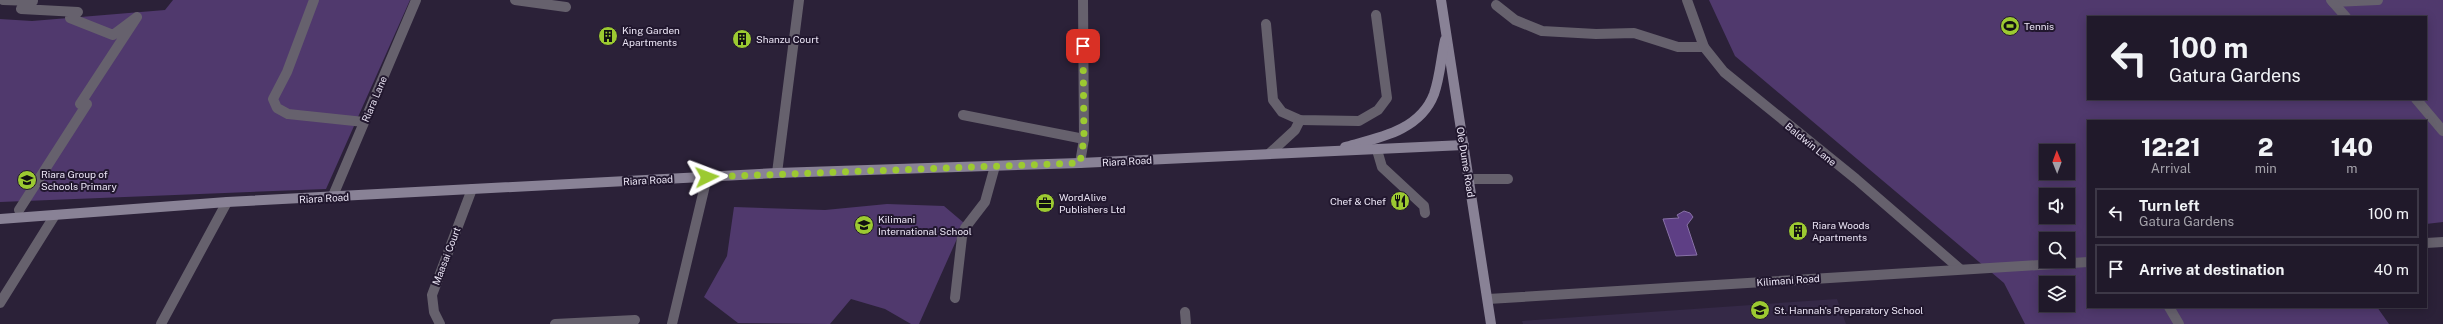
<!DOCTYPE html>
<html lang="en">
<head>
<meta charset="utf-8">
<style>
  :root { --surface:#20192a; --page:#282232; --text:#f1f3f6; --muted:#a2a0a8; --line:#3d3847 }
  body { margin:0; font-family:"Public Sans",sans-serif; background:var(--page); color:var(--text); height:100vh; display:flex; flex-direction:column; font-size:15px; white-space:nowrap }
  * { box-sizing:border-box; margin:0 }
  p { font-size:13px; color:var(--muted) }
  .icon { flex:none; width:22px; height:22px; fill:none; stroke:currentColor; stroke-width:2; stroke-linecap:round; stroke-linejoin:round }
  .map { position:relative; flex:1; overflow:hidden }
  .sheet { position:absolute; left:2087px; top:120px; width:340px; height:188px; display:flex; flex-direction:column; background:var(--surface); border-radius:0px; box-shadow:0 2px 10px #0003,0 0 0 1px var(--line) }
  .sheet>* { flex:none }
  .guide { position:absolute; left:2087px; top:16px; width:340px; height:84px; border-radius:0px; box-shadow:0 2px 10px #0003,0 0 0 1px var(--line); background:#20192a; color:var(--text); overflow:hidden }
  .needle { width:26px; rotate:359deg }
  .tools { position:absolute; left:2039px; top:144px; display:grid; gap:8px }
  .tools a { display:grid; place-items:center; width:36px; height:36px; border-radius:0px; background:var(--surface); box-shadow:0 2px 10px #0003,0 0 0 1px var(--line); font-size:20px }
  .pin { position:absolute; display:grid; place-items:center; width:34px; height:34px; color:#fff; margin:-17px; border-radius:8px; box-shadow:0 2px 6px #0006 }
  .me { position:absolute; width:44px; margin:-22px; rotate:87deg; stroke-linejoin:round; filter:drop-shadow(0 0 3px #0008) }
  .turn { display:flex; align-items:center; gap:14px; height:84px; padding:0 16px; font-size:18px }
  .turn .icon { width:52px; height:52px; stroke-width:2.5 }
  .turn b { display:block; font-size:28px; line-height:34px }
  .eta { display:flex; justify-content:space-evenly; align-items:center; height:68px; text-align:center }
  .eta b { font-size:24px; font-weight:800; line-height:28px }
  ul { padding:0; list-style:none }
  li { display:flex; align-items:center; gap:12px; height:50px; margin:0 8px 6px; padding:0 8px; border:2px solid var(--line); border-radius:0px }
  li div { flex:1 }
  li b { display:block; font-size:15px }
  li em { font-style:normal }
  .map>svg:first-child { display:block }
  .built { fill:#352947 }
  .green { fill:#50396d; fill-rule:evenodd }
  .water { fill:#5e3f85; stroke:#8871a7 }
  .lines { fill:none; stroke-linecap:round; stroke-linejoin:round }
  .lane { stroke:#66616d; stroke-width:10 }
  .street { stroke:#66616d; stroke-width:10 }
  .secondary { stroke:#898296; stroke-width:10 }
  .route { stroke:#9cca31; stroke-width:7; stroke-dasharray:0 12.6 }
  .labels { text-anchor:middle; stroke-width:4; stroke-linejoin:round; paint-order:stroke }
  .poi-label { font-size:10px; fill:#ebe5f5; stroke:#21172e; text-anchor:start }
  .street-label { font-size:10px; fill:#ebe5f5; stroke:#21172e }
</style>
</head>
<body>
<div class="map">
<svg width="2443" height="324" viewBox="0 0 2443 324">
  <rect width="100%" height="100%" fill="#2b2138"/>
  <path class="built" d="M1837,299L1846,324H1523L1522,321Z"/>
  <g class="green">
    <path d="M173,0H410L326,189L0,202V19L32,21L165,10Z"/>
    <path d="M1709,0H2443V222L2426,224V121H2088V307H2377L2389,324H2025L2004,283L1735,56ZM2088,17H2426V99H2088ZM2046,151H2068V173H2046ZM2046,195H2068V217H2046ZM2046,239H2068V261H2046ZM2046,283H2068V305H2046Z"/>
    <path d="M887,204L944,206L964,223L919,324H911L885,309L851,299L830,324L738,323L704,297L727,256L734,207L825,210Z"/>
  </g>
  <path class="water" d="M1684,211L1690,213L1693,217L1687,225L1697,255L1676,256L1663,219L1679,218L1677,215Z"/>
  <g class="lines">
    <g class="lane">
      <path d="M3,0L33,1L21,9L78,12L70,18L113,35L137,17L80,104H87L19,210"/>
      <path d="M515,0L566,7"/>
      <path d="M2333,2L2378,0"/>
      <path d="M1496,5L1515,20L1542,31L1596,34L1634,33L1678,47H1704"/>
      <path d="M1266,24L1273,100L1282,112L1300,120L1359,121L1378,110L1387,98L1376,15"/>
      <path d="M963,115L1084,139"/>
      <path d="M1377,150L1382,167L1424,206L1425,213"/>
      <path d="M1270,153L1295,130L1300,120"/>
      <path d="M777,173L799,0"/>
      <path d="M1469,179H1508"/>
      <path d="M955,298L962,237L965,228L985,202L995,166"/>
      <path d="M0,303L55,215"/>
      <path d="M672,324L707,177"/>
    </g>
    <g class="street">
      <path d="M314,0L287,72L273,99L277,108L288,114L364,122"/>
      <path d="M1687,0L1704,47L1724,72L1856,179L1960,269"/>
      <path d="M2331,0L2346,17"/>
      <path d="M2416,99L2443,131"/>
      <path d="M1080,163L1084,139L1083,0"/>
      <path d="M332,198L416,0"/>
      <path d="M2426,243L2443,242"/>
      <path d="M1488,299L2088,262"/>
      <path d="M2169,307L2179,324"/>
      <path d="M1185,312L1186,324"/>
      <path d="M161,324L227,202"/>
      <path d="M440,324L434,312L432,295L472,189"/>
      <path d="M555,324L635,320"/>
    </g>
    <g class="secondary">
      <path d="M1441,0L1491,324"/>
      <path d="M1345,147C1378,138 1420,131 1434,94C1440,77 1441,58 1445,40"/>
      <path d="M0,219L227,202L777,173L1080,163L1464,145"/>
    </g>
  </g>
  <g class="lines">
    <path class="route" d="M707,177L1080,163L1084,139L1083,46"/>
  </g>
  <defs>
    <g id="stadium-disc" transform="scale(1)"><circle r="9.5" fill="#9cca31" stroke="#21172e"/><path d="M0-5a6.5 5 0 1 0 0 10a6.5 5 0 1 0 0-10ZM-3.5-1.8h7v3.6h-7Z" fill="#111"/></g>
    <g id="building-disc" transform="scale(1)"><circle r="9.5" fill="#9cca31" stroke="#21172e"/><path d="M-4-6H4V6H1V3H-1V6H-4ZM-2.5-4.3h1.7v1.8h-1.7ZM.8-4.3h1.7v1.8H.8ZM-2.5-1h1.7V.8h-1.7ZM.8-1h1.7V.8H.8Z" fill="#111"/></g>
    <g id="school-disc" transform="scale(1)"><circle r="9.5" fill="#9cca31" stroke="#21172e"/><path d="M0-5L7-2L0 1L-7-2ZM-4 1L0 2.5L4 1V4Q0 6-4 4Z" fill="#111"/></g>
    <g id="restaurant-disc" transform="scale(1)"><circle r="9.5" fill="#9cca31" stroke="#21172e"/><path d="M-5-6h1v4h1v-4h1v4h1v-4h1v5L-1.5 .5V6h-2V.5L-5-1ZM5-6V6H3V1.5H1.5Q1.5-4 5-6Z" fill="#111"/></g>
    <g id="office-disc" transform="scale(1)"><circle r="9.5" fill="#9cca31" stroke="#21172e"/><path d="M-6-3h4V-5.5h4V-3h4V5H-6ZM-1-4.5V-3h2v-1.5ZM-6 0V1H6V0Z" fill="#111"/></g>
  </defs>
  <g fill-rule="evenodd">
    <use href="#stadium-disc" x="2010" y="26"/>
    <use href="#building-disc" x="608" y="36"/>
    <use href="#building-disc" x="742" y="39"/>
    <use href="#school-disc" x="27" y="180"/>
    <use href="#restaurant-disc" x="1400" y="201"/>
    <use href="#office-disc" x="1045" y="203"/>
    <use href="#school-disc" x="864" y="225"/>
    <use href="#building-disc" x="1798" y="231"/>
    <use href="#school-disc" x="1760" y="310"/>
  </g>
  <g class="labels">
    <g class="poi-label">
      <text x="2024" y="30">Tennis</text>
      <text x="622" y="34">King Garden<tspan x="622" dy="12">Apartments</tspan></text>
      <text x="756" y="43">Shanzu Court</text>
      <text x="41" y="178">Riara Group of<tspan x="41" dy="12">Schools Primary</tspan></text>
      <text x="1059" y="201">WordAlive<tspan x="1059" dy="12">Publishers Ltd</tspan></text>
      <text x="1386" y="205" text-anchor="end">Chef &amp; Chef</text>
      <text x="878" y="223">Kilimani<tspan x="878" dy="12">International School</tspan></text>
      <text x="1812" y="229">Riara Woods<tspan x="1812" dy="12">Apartments</tspan></text>
      <text x="1774" y="314">St. Hannah's Preparatory School</text>
    </g>
    <g class="street-label">
      <text transform="translate(374 99) rotate(-67)" y="4">Riara Lane</text>
      <text transform="translate(1811 144) rotate(39)" y="4">Baldwin Lane</text>
      <text transform="translate(1127 161) rotate(-3)" y="4">Riara Road</text>
      <text transform="translate(1466 162) rotate(81)" y="4">Ole Dume Road</text>
      <text transform="translate(648 180) rotate(-3)" y="4">Riara Road</text>
      <text transform="translate(324 198) rotate(-3)" y="4">Riara Road</text>
      <text transform="translate(446 256) rotate(-69)" y="4">Maasai Court</text>
      <text transform="translate(1788 280) rotate(-4)" y="4">Kilimani Road</text>
    </g>
  </g>
</svg>
<div class="tools">
<a><svg class="needle" viewBox="-14 -14 28 28"><path d="M0-13l5 13h-10z" fill="#e53935"/><path d="M0 13l5-13h-10z" fill="#a2a0a8"/></svg></a>
<a><svg class="icon" aria-label="sound" viewBox="0 0 24 24"><path d="M4 9h4l5-4v14l-5-4H4zM17 9q2 3 0 6"/></svg></a>
<a><svg class="icon" aria-label="search" viewBox="0 0 24 24"><circle cx="10" cy="10" r="6"/><path d="M15 15l6 6"/></svg></a>
<a><svg class="icon" aria-label="layers" viewBox="0 0 24 24"><path d="M12 4l9 5-9 5-9-5zM3 14l9 5 9-5"/></svg></a>
</div>
<div class="pin" style="left:1083px;top:46px;background:#d93025"><svg class="icon" aria-label="arrive" viewBox="0 0 24 24"><path d="M6 21V4h12l-3 4 3 4H6"/></svg></div>
<svg class="me" style="left:707px;top:177px" viewBox="-20 -20 40 40"><path d="M0-17L14 15 0 8-14 15z" fill="#9cca31" stroke="#fff" stroke-width="4"/></svg>
<div class="guide">
<div class="turn"><svg class="icon" aria-label="left" viewBox="0 0 24 24"><path d="M17 20v-9H6M10 6l-5 5 5 5"/></svg><div><b>100 m</b>Gatura Gardens</div></div>
</div>
<section class="sheet">
<div class="eta">
<div><b>12:21</b><p>Arrival</p></div>
<div><b>2</b><p>min</p></div>
<div><b>140</b><p>m</p></div>
</div>
<ul>
<li><svg class="icon" aria-label="left" viewBox="0 0 24 24"><path d="M17 20v-9H6M10 6l-5 5 5 5"/></svg><div><b>Turn left</b><p>Gatura Gardens</p></div><em>100 m</em></li>
<li><svg class="icon" aria-label="arrive" viewBox="0 0 24 24"><path d="M6 21V4h12l-3 4 3 4H6"/></svg><div><b>Arrive at destination</b></div><em>40 m</em></li>
</ul>
</section>
</div>
</body>
</html>
